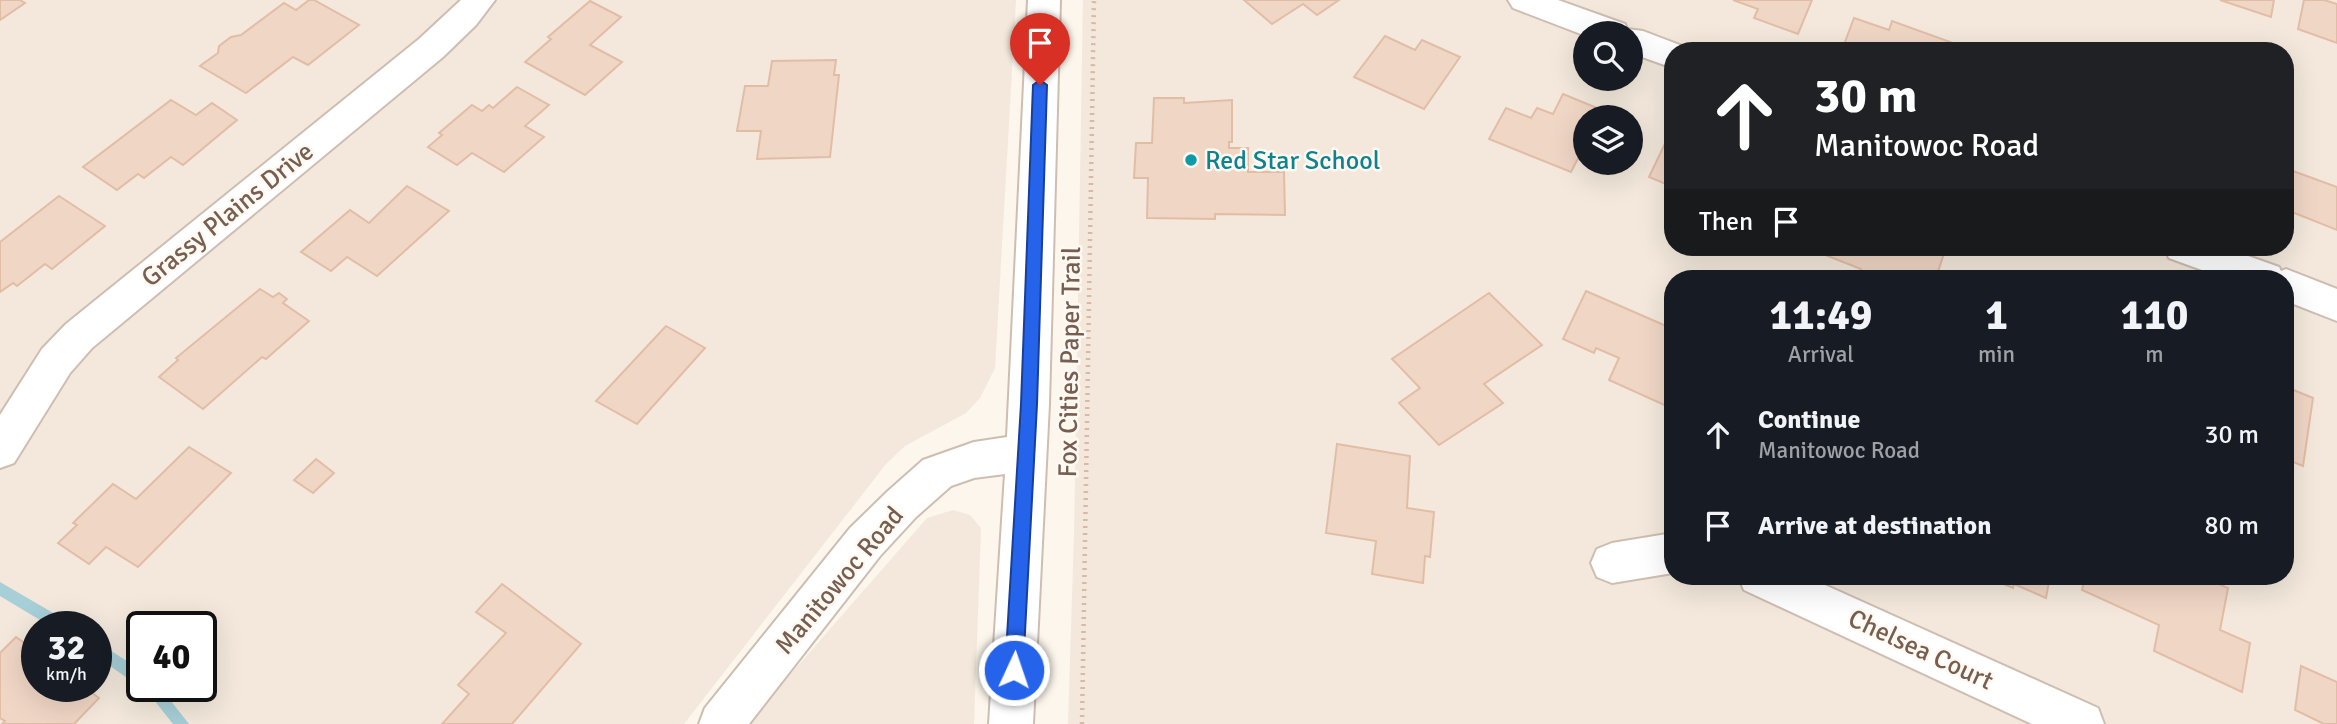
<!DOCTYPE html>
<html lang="en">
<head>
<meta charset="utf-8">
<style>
  :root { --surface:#171b24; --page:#242831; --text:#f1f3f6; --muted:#9ea1a6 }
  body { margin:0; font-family:Signika,sans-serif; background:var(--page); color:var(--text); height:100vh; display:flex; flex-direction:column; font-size:26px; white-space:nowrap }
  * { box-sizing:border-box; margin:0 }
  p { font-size:23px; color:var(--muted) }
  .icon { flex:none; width:38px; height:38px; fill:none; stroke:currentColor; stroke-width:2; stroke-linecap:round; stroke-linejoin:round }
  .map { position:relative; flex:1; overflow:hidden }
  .details { position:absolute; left:1664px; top:270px; width:630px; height:315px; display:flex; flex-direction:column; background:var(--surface); border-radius:28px; box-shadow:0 7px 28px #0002 }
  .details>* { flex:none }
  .hud { position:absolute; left:1664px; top:42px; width:630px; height:214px; border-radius:28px; box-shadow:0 7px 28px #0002; background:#202124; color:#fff; overflow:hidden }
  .fabs { position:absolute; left:1573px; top:21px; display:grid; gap:14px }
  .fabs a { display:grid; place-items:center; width:70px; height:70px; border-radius:50%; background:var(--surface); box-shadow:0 7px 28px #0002; font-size:35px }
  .speed { position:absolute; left:21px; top:611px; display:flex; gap:14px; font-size:35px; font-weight:700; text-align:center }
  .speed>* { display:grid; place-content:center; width:91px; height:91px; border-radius:50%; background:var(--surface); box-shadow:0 7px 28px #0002; line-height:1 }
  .speed small { font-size:18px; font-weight:400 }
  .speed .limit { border:4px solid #111; border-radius:10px; background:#fff; color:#111 }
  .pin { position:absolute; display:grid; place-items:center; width:60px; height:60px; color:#fff; margin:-72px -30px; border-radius:50% 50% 50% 0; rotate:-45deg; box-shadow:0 0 7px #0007 }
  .pin .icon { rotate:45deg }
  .me { position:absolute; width:77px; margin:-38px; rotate:3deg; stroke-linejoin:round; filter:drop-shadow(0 0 5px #0008) }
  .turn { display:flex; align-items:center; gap:24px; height:147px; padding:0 35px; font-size:32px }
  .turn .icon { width:91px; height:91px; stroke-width:2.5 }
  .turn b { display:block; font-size:49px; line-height:60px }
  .then { display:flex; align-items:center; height:66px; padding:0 35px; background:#0003; gap:14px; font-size:26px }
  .eta { display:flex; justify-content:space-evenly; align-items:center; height:119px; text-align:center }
  .eta b { font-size:42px; font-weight:700; line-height:49px }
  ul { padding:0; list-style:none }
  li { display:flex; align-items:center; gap:21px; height:91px; padding:0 35px }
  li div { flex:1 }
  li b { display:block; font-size:26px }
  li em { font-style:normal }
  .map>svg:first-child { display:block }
  .residential { fill:#f3e8db; fill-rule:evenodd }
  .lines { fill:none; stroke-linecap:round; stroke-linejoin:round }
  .stream { fill:#a7cfd7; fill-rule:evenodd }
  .building { fill:#f0d6c5; stroke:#e2bda6; stroke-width:2 }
  .minor-casing { stroke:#cebeb1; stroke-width:4 }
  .path { stroke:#d6baa7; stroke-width:4.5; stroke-dasharray:2 5; stroke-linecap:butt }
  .minor { fill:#fff; fill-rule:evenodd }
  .route { fill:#2563eb; stroke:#184099; stroke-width:2 }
  .culture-dot { fill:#0f9aa8; stroke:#fefaf3; stroke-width:2.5 }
  .labels { text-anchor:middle; stroke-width:5; stroke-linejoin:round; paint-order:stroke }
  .culture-label { font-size:26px; fill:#0d838f; stroke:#fefaf3; text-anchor:start }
  .street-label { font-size:26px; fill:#775e4f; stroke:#fefaf3 }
</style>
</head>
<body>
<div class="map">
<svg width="2337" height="724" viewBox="0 0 2337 724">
  <rect width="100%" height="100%" fill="#fcf6ec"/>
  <g class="residential">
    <path d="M0,0H1016L995,368L980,398L966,413L905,446L886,464L684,724H0ZM37,626H96V686H37ZM142,626H201V686H142Z"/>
    <path d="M1083,0H2337V724H1068L1074,533ZM1586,33H1631V79H1586ZM1673,51H2286V247H1673ZM1586,117H1631V163H1586ZM1673,278H2286V576H1673Z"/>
    <path d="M953,510L970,515L981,528L974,724H747L927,518Z"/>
  </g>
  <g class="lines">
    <g class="stream">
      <path d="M0,582L67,621L69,626H50L0,596Z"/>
      <path d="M96,641L142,671V686H159L189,724H173L143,686L137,685L96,656Z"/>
    </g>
  </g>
  <g class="building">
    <path d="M0,0H20L25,3L0,20Z"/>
    <path d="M309,0H314L359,25L308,65L293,57L246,93L200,66L218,53L219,46L231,37L241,35L284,3L296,10Z"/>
    <path d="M1244,0H1339L1317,15L1303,4L1272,24Z"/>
    <path d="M1733,0H1812L1798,34L1754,18L1758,9Z"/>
    <path d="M2220,0H2274L2271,17Z"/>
    <path d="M2304,0H2324L2337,4V43L2298,29Z"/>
    <path d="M590,1L621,17L590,45L622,62L585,95L525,62L551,39L548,37Z"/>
    <path d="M1854,18L1889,30L1892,21L1967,48L1966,51H1845L1842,50Z"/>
    <path d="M1385,36L1415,50L1422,40L1460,57L1424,109L1354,77Z"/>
    <path d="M836,60L834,75H839L830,157L757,159L761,131H737L745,86H768L772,61Z"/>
    <path d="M517,87L549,105L525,126L544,137L504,172L472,153L457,165L428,147L442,135L439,133L472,105L482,111L489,105L493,108Z"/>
    <path d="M1563,94L1602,110L1599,117H1586V143L1571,172L1489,139L1506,108L1531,118L1537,108L1553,114Z"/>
    <path d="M1154,98H1184V103L1232,100V142H1229V148H1248V172H1284L1285,215L1215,214V219L1147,218L1148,178H1134L1136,143H1152Z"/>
    <path d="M171,100L196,115L212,103L237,120L183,165L171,157L144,178L138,174L117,190L83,167Z"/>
    <path d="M1669,135L1673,137V187L1649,177Z"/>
    <path d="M2293,171L2337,187V230L2287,210Z"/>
    <path d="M407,186L449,211L377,276L347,257L331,271L301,252L350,210L369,223Z"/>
    <path d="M59,196L105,226L52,269L45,264L17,286L13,283L0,292V242Z"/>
    <path d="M1805,247H1946L1936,278H1863L1858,276L1861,269Z"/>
    <path d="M260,289L273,297L279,293L287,299L283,303L309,321L266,359L262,357L203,409L159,377L178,360L176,358Z"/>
    <path d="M1586,291L1673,329L1671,408L1609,380L1619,358L1596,348L1594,353L1563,339Z"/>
    <path d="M1489,293L1542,345L1484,384L1503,403L1439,445L1399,403L1420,388L1392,359Z"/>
    <path d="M666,326L705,348L637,424L596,401Z"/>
    <path d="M2286,387L2313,398L2303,466L2286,459Z"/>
    <path d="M1337,444L1410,456L1407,508L1434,512L1430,557L1425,556L1423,583L1372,574L1376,541L1326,533Z"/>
    <path d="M189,447L231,473L138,567L106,547L89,564L58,543L77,525L73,523L113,484L136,499Z"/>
    <path d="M316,459L334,473L313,493L294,480Z"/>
    <path d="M1984,576H2050L2046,598L2014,584L2013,588Z"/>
    <path d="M2085,576H2200L2228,588L2220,630L2250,643L2242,692L2154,651L2159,625L2082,590Z"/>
    <path d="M502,584L581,644L512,724H442L469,694L458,685L506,633L476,612Z"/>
    <path d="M16,637L37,652V686H83L99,698L74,724H2L5,721L0,718V653Z"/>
    <path d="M2301,666L2337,682V724H2324L2295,710Z"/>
  </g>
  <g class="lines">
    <g class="minor-casing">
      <g id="minor">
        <path d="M461,0H495L476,25L443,57L92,348L70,373L14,463L0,468V415L42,349L66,324L419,39Z"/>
        <path d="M1028,0H1060L1049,404L1033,724H989L1005,474L974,478L951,486L916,517L880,556L749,724H699L705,708L850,528L888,491L923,460L974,442L1007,437Z"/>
        <path d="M1508,0H1558L1625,24L1627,29L1643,31L1685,47L1687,51H1673V68L1631,53V33H1586V36L1513,8Z"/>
        <path d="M2164,247H2223L2279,267L2281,271L2286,269L2337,289V321L2286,301V278H2224L2169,258Z"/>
        <path d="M1673,533V573L1612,583L1597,577L1591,563L1597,549L1612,543Z"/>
        <path d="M1738,576H1805L2098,708L2104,724H2032L1744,590Z"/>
      </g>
    </g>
    <path class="path" d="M1082,724L1094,0"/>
    <use href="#minor" class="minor"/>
  </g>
  <path class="route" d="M1040,80L1047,85L1037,404L1023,670L1020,676L1014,679L1007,676L1005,670L1021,404L1033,85Z"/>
  <circle class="culture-dot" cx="1191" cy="160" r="7"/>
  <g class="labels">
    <g class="culture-label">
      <text x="1205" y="169">Red Star School</text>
    </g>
    <g class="street-label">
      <text transform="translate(227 214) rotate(-39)" y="9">Grassy Plains Drive</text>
      <text transform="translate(1069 362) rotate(-89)" y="9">Fox Cities Paper Trail</text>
      <text transform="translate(839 580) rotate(-50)" y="9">Manitowoc Road</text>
      <text transform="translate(1921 649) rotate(25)" y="9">Chelsea Court</text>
    </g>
  </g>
</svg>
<div class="fabs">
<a><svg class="icon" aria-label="search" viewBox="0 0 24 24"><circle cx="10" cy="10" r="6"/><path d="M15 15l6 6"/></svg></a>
<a><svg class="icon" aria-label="layers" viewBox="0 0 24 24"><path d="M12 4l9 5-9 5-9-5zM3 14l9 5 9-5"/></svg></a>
</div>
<div class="speed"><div>32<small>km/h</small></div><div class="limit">40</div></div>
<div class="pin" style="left:1040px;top:85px;background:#d93025"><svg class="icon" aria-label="arrive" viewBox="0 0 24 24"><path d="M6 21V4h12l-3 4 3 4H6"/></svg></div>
<svg class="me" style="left:1014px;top:670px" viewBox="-20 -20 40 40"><circle r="17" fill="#2563eb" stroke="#fff" stroke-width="3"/><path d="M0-11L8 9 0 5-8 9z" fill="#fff"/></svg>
<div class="hud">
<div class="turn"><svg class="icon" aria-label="ahead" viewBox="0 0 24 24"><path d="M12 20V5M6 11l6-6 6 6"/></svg><div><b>30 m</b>Manitowoc Road</div></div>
<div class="then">Then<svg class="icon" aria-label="arrive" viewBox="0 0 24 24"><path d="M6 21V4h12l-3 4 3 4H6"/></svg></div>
</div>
<section class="details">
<div class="eta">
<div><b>11:49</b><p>Arrival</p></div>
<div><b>1</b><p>min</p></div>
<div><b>110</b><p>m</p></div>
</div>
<ul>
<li><svg class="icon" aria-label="ahead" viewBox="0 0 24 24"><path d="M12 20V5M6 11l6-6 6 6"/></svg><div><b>Continue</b><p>Manitowoc Road</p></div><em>30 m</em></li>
<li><svg class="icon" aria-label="arrive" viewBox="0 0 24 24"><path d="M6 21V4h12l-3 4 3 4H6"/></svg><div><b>Arrive at destination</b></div><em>80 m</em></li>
</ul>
</section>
</div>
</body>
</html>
